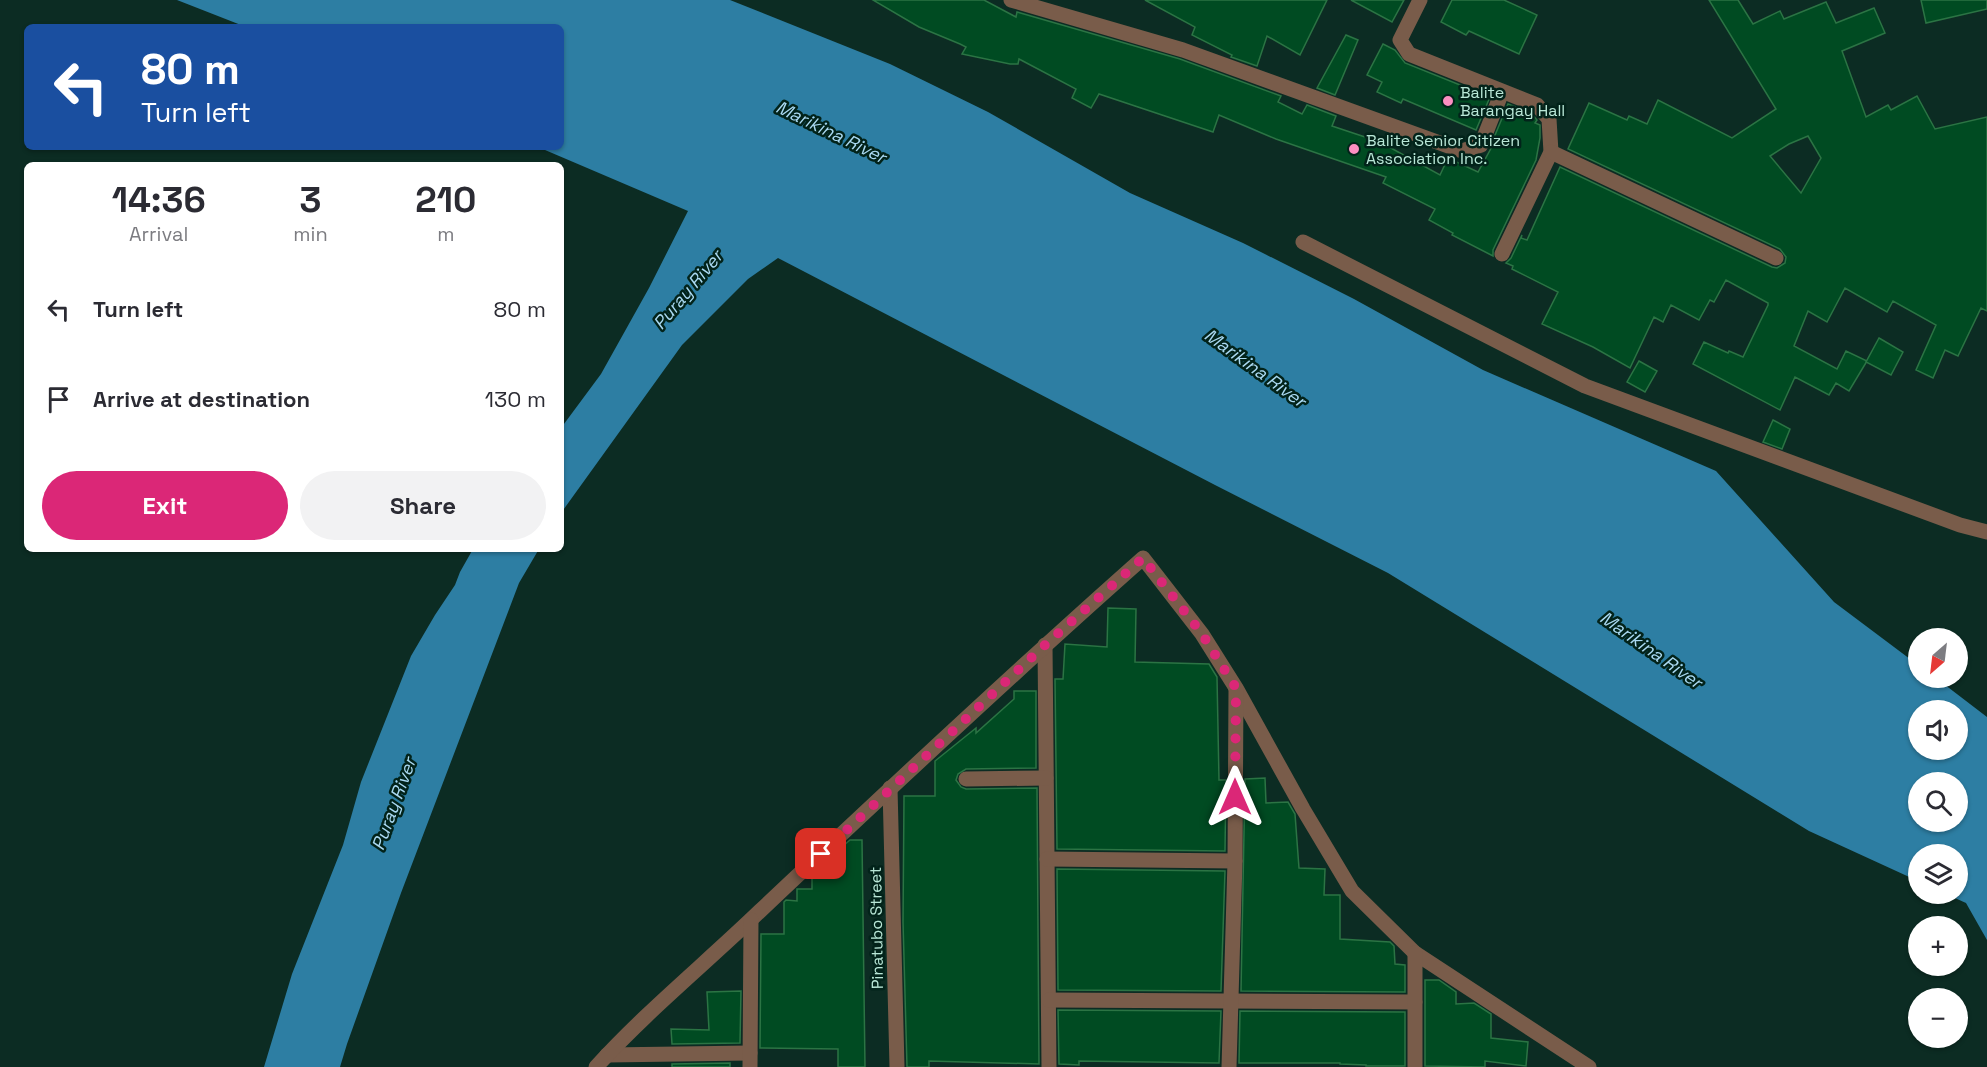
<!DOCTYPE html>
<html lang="en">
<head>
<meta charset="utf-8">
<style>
  :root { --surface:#fff; --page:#f2f2f3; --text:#2b2b33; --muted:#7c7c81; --accent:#db2777 }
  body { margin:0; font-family:"Space Grotesk",sans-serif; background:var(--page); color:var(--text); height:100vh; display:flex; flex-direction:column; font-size:22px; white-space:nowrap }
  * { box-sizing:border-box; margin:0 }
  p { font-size:20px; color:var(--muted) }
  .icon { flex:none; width:33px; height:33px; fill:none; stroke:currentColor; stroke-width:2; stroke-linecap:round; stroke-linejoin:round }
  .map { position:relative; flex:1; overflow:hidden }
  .drawer { position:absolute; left:24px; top:162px; width:540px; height:390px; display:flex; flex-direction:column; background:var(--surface); border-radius:9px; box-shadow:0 2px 4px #0004 }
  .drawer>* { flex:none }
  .hud { position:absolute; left:24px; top:24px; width:540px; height:126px; border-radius:9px; box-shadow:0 2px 4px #0004; background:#1a4fa0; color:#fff; overflow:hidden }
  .needle { width:39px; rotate:208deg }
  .controls { position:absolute; left:1908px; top:628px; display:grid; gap:12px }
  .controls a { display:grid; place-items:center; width:60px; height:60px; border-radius:50%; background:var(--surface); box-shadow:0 2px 4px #0004; font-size:30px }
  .pin { position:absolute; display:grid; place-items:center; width:51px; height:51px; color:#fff; margin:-26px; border-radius:12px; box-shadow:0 3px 9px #0006 }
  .me { position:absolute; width:66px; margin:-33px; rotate:0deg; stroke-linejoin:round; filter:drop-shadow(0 0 4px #0008) }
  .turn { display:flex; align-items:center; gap:21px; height:126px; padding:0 18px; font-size:27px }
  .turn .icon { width:78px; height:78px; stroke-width:2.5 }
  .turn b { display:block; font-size:42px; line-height:51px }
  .eta { display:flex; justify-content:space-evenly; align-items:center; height:102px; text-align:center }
  .eta b { font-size:36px; font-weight:800; line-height:42px }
  .primary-button { display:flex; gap:12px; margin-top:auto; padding:12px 18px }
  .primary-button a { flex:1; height:69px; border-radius:36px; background:var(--accent); color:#fff; font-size:24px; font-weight:800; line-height:69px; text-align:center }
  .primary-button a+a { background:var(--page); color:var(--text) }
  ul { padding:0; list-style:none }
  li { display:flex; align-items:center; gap:18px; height:90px; padding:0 18px }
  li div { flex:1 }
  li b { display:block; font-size:22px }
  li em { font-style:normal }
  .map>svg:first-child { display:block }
  .water { fill:#2d7ea3; fill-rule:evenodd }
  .building { fill:#004b22; stroke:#2b7444; stroke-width:1.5; fill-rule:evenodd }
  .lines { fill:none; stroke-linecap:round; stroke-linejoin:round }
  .minor { stroke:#795c4a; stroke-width:15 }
  .route { stroke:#db2777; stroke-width:10; stroke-dasharray:0 18 }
  .poi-dot { fill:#fc8fc1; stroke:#02231a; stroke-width:2 }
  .labels { text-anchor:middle; stroke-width:5; stroke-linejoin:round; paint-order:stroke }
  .poi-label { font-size:16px; fill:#b9e7d7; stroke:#02231a; text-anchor:start }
  .street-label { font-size:16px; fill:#b9e7d7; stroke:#02231a }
  .water-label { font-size:18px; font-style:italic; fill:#aad9f2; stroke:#02231a }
</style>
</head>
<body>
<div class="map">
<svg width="1987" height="1067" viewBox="0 0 1987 1067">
  <rect width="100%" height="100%" fill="#0c2c23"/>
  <g class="water">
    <path d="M177,0H730L890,64L988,112L1130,193L1243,243L1354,299L1483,370L1716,471L1834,602L1918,665V678H1936L1987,717V940L1966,903L1946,894H1958V855H1918V881L1809,831L1388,573L1215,485L778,258L748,279L682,345L561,513V428L601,374L649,288L688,211L538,147H561V27H246ZM1918,711H1958V750H1918ZM1918,783H1958V822H1918Z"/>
    <path d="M473,549H539L519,583L401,893L347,1044L340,1067H264L292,974L343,845L361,782L411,656L435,615L455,585L460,572Z"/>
  </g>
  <g class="building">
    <path d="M873,0H984L1016,17L1017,12L1180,59L1281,96L1278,102L1302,114L1307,105L1336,116L1332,126L1380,142L1440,175L1448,158L1478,172L1495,141L1493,140L1508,104L1531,113L1537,120L1535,123L1540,125V138L1536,160L1493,250V256L1452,235L1453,233L1429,220L1435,209L1383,183L1386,177L1276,139L1219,115L1213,132L1099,94L1091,108L1072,98L1076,89L1019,59L1018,64H1010L962,54L966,47L960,44L919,27Z"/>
    <path d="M1145,0H1327L1300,55L1267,36L1257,66L1231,57L1232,55L1192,35L1195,27Z"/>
    <path d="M1351,0H1404L1392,22Z"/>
    <path d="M1452,0H1504L1537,15L1519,54L1469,31L1466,35L1441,22Z"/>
    <path d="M1709,0H1738L1753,24L1780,11L1784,19L1826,2L1836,23L1874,8L1885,33L1842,51L1866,117L1888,105L1891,110L1917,96L1935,129L1987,117V311L1981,308L1958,356L1945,350L1933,378L1916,370L1936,325L1893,301L1887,312L1845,288L1827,322L1808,311L1794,346L1837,369L1846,351L1867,361L1849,391L1836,383L1829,395L1795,377L1780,410L1693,364L1704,342L1728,353L1729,351L1743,357L1768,305V303L1726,280L1714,302L1710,300L1699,320L1671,305L1663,322L1654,317L1630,368L1593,347L1542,324L1558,292L1512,269L1513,266L1506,263L1511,258L1522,235L1521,238L1527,240L1560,167L1772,267L1777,268L1785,263L1786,257L1780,249L1568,149L1589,103L1627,120L1629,116L1647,124L1658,100L1732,138L1776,109ZM1808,136L1821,158L1801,193L1770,156L1789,144Z"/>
    <path d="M1921,0H1987V9L1926,23Z"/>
    <path d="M1346,35L1358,40L1335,95L1317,88Z"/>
    <path d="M1383,44L1395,50L1405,63L1490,97L1476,130L1403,99L1401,103L1377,92L1382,82L1367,75Z"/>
    <path d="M1879,338L1903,352L1891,375L1866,362Z"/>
    <path d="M1639,361L1657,371L1645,392L1627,382Z"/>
    <path d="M1773,420L1790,429L1782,449L1763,442Z"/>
    <path d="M1108,608L1136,609L1135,662L1209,664L1217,677L1219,780H1226L1225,851L1057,849L1055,679H1063L1065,644L1107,647Z"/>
    <path d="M1014,691H1036V768L966,769L958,774L956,780L961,787L966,789L1037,788L1039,1064L929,1061V1067H907L903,922L904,796H935V761L976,728V733L1014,699Z"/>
    <path d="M1265,778L1266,803L1288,802L1295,814L1299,868L1325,869L1324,895H1340V939L1390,942L1394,946L1395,964L1405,965V992L1241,991L1245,779Z"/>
    <path d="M850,840H862L865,1067H838V1049L760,1048L761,934H784V902L786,900L797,901V889H812V875L815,873H828L842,847Z"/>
    <path d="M1057,869L1225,871L1221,991L1058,990Z"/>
    <path d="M1425,980H1439L1456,992V1004L1474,1003L1491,1014V1038L1528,1042L1526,1066L1485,1061V1067L1425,1066Z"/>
    <path d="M741,991L740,1043L672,1044L671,1029L709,1030L707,992Z"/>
    <path d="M1058,1010L1221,1011L1219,1063L1079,1061V1065L1059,1064Z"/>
    <path d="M1240,1011L1405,1012V1066H1366V1065L1340,1064V1063H1239Z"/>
    <path d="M730,1063V1067H672V1064Z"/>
  </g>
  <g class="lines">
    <g class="minor">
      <path d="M1011,0L1183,50L1462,151L1481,145L1502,92"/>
      <path d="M1420,0L1400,40L1409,54L1537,105L1549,119L1551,152L1502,254"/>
      <path d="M1551,152L1776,258"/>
      <path d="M1303,242L1585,386L1960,525L1987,532"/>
      <path d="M1045,645L1049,1067"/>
      <path d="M966,779L1046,778"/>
      <path d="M890,788L897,1067"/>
      <path d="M1047,859L1235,861"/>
      <path d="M1049,1000L1415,1002"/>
      <path d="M607,1055L750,1053"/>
      <path d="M596,1067C647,1011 705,964 760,911C886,792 1013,673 1143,558L1202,634L1236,688L1303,809L1352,891L1415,953L1589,1067"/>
      <path d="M750,1067L751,920"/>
      <path d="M1229,1067L1235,861L1236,689"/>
      <path d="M1415,1067V953"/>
    </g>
  </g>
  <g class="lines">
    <path class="route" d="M821,854L1045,645L1143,558L1202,634L1236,688L1235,797"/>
  </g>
  <g class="poi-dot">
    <circle cx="1448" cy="101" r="6"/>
    <circle cx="1354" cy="149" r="6"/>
  </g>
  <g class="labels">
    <g class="poi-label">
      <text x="1460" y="98">Balite<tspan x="1460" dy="18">Barangay Hall</tspan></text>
      <text x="1366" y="146">Balite Senior Citizen<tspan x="1366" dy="18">Association Inc.</tspan></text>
    </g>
    <g class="street-label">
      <text transform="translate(876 928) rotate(-91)" y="6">Pinatubo Street</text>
    </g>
    <g class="water-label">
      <text transform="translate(831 132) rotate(26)" y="6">Marikina River</text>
      <text transform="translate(688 290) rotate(-50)" y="6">Puray River</text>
      <text transform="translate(1255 368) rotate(36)" y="6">Marikina River</text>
      <text transform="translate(1651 650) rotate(35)" y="6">Marikina River</text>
      <text transform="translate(394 804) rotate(-70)" y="6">Puray River</text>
    </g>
  </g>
</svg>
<div class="controls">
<a><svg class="needle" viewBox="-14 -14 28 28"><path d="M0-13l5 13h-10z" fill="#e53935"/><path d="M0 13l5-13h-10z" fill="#7c7c81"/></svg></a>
<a><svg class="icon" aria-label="sound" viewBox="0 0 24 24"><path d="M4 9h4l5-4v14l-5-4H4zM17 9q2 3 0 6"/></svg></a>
<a><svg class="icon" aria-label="search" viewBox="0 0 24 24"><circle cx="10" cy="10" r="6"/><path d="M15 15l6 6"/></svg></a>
<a><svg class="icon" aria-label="layers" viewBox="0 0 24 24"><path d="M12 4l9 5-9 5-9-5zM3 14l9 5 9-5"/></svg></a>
<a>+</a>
<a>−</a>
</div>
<div class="pin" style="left:821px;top:854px;background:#d93025"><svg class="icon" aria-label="arrive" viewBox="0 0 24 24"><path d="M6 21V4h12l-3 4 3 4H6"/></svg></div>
<svg class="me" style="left:1235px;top:797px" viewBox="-20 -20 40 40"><path d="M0-17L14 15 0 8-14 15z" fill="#db2777" stroke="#fff" stroke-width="4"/></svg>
<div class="hud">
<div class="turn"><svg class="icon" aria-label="left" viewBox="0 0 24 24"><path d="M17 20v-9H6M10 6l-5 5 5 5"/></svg><div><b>80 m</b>Turn left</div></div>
</div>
<section class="drawer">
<div class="eta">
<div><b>14:36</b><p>Arrival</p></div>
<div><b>3</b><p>min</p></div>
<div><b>210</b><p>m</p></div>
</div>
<ul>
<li><svg class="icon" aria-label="left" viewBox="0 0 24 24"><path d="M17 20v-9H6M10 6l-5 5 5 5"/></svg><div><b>Turn left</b></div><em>80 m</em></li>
<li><svg class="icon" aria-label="arrive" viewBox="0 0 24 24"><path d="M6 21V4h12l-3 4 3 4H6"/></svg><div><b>Arrive at destination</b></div><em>130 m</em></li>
</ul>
<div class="primary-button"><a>Exit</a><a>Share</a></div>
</section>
</div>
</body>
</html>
